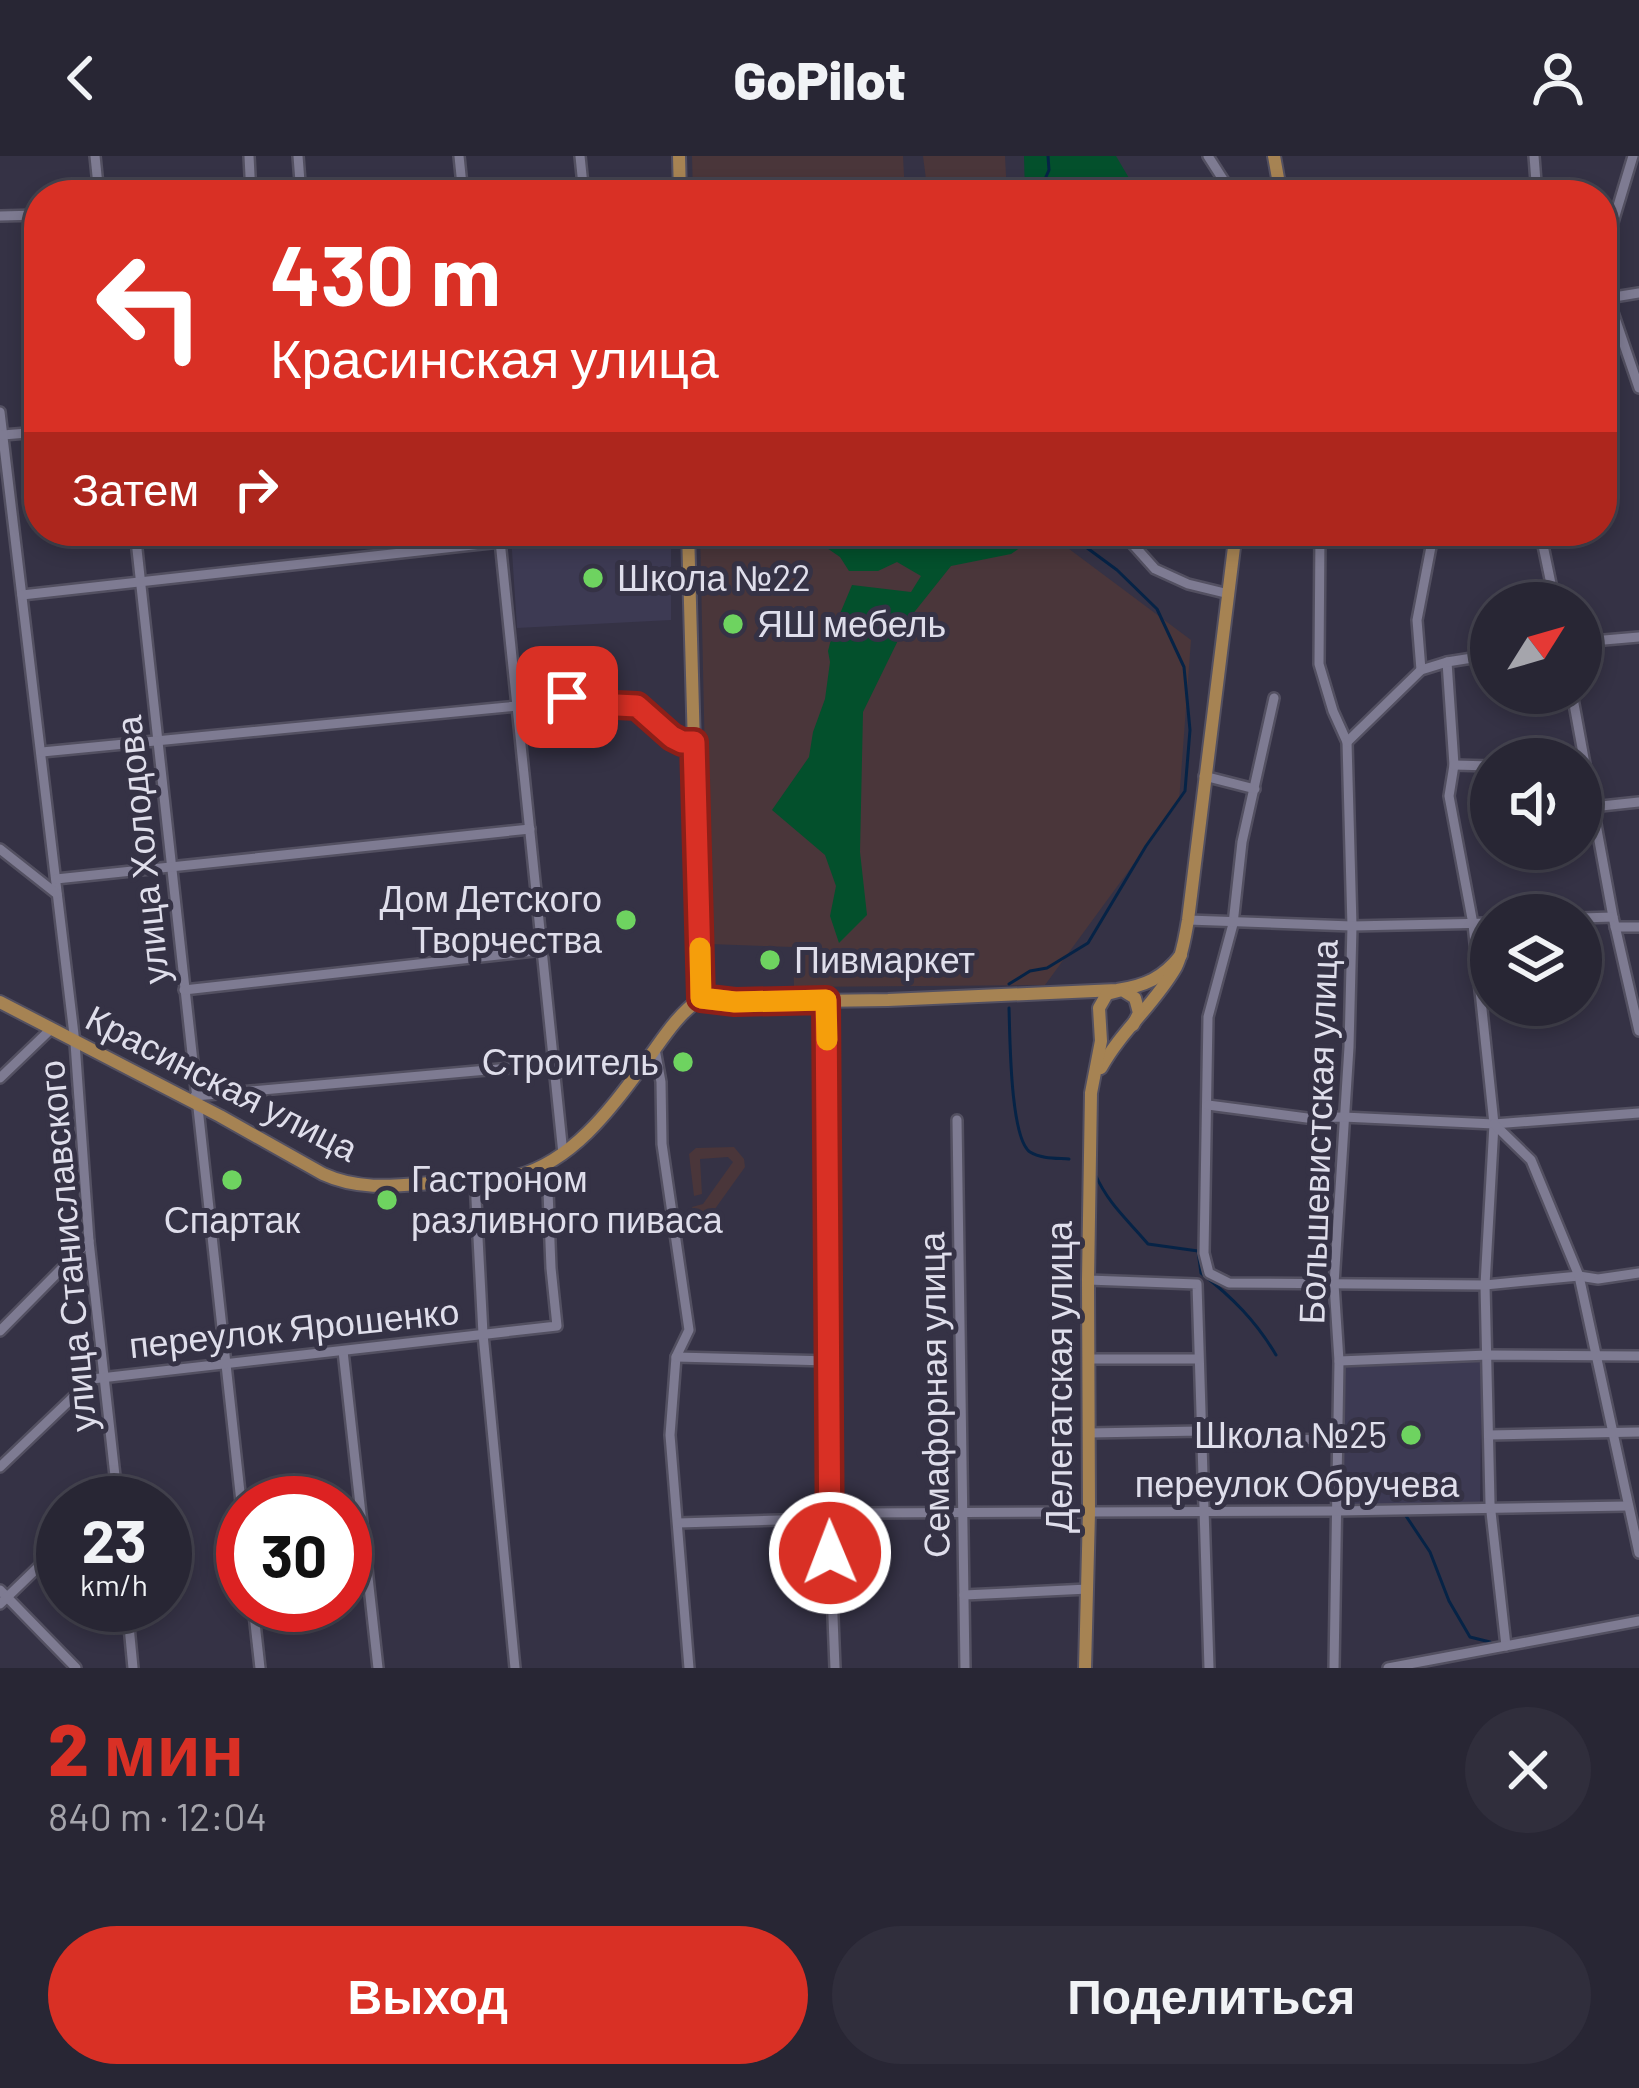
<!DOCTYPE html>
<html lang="ru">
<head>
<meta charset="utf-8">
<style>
  :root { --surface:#282634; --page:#302e3c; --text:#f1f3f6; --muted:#a5a5ac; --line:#44434f; --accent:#d93025 }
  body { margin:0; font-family:Barlow,sans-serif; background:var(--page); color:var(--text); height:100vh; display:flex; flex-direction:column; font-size:45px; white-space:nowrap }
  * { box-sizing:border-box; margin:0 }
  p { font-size:39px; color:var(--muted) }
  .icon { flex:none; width:66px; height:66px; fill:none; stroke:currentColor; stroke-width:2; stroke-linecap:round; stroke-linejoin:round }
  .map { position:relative; height:1512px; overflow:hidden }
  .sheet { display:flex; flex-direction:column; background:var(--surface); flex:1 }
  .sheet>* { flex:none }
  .guide { position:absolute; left:24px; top:24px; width:1593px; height:366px; border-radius:48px; box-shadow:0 6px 18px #0003,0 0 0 3px var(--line); background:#d93025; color:#fff; overflow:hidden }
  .needle { width:78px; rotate:53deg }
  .tools { position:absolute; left:1470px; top:426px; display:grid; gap:24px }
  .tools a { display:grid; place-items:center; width:132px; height:132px; border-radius:50%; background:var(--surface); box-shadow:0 6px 18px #0003,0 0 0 3px var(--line); font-size:60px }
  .speed { position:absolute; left:36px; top:1320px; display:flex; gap:24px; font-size:60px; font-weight:700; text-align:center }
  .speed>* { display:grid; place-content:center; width:156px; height:156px; border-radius:50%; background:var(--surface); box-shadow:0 6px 18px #0003,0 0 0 3px var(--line); line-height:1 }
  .speed small { font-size:30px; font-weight:400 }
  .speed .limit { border:18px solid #d22; background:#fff; color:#111 }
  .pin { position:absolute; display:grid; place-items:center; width:102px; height:102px; color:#fff; margin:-51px; border-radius:24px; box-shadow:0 6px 18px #0006 }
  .me { position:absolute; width:132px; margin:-66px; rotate:359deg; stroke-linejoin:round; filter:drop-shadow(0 0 9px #0008) }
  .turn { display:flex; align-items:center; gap:42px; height:252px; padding:0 48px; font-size:54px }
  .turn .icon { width:156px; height:156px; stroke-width:2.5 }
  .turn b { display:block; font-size:84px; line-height:102px }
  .then { display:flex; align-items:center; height:114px; padding:0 48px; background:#0003; gap:24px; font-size:45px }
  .round { display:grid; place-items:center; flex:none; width:126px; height:126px; border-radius:63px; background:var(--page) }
  .head { display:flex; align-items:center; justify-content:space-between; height:204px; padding:0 48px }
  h1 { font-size:72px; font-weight:800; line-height:90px; color:var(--accent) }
  .button { display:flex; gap:24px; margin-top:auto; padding:24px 48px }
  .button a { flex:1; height:138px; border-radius:72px; background:var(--accent); color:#fff; font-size:48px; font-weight:800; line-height:138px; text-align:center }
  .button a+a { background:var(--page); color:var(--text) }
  header { display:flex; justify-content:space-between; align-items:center; height:156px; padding:0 48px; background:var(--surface); font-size:54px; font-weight:800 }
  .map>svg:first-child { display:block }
  .industrial { fill:#4a363a }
  .built { fill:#3d3a53 }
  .green { fill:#03502c }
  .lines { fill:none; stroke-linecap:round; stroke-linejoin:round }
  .stream { stroke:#062346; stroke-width:3 }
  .minor-casing { stroke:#535061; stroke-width:14 }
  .major-casing { stroke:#535061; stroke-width:16 }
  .minor { stroke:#7e7b92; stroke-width:9 }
  .major { stroke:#a68353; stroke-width:12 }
  .route-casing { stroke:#8d1f18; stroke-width:30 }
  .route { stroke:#d93025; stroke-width:21 }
  .slow { stroke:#f59e0b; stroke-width:21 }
  .poi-dot { fill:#6ed360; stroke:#353245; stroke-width:4.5 }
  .labels { text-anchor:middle; stroke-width:10; stroke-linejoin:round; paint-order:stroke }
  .poi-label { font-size:36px; fill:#dfdeeb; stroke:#353245; text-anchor:start }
  .street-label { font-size:36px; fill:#dfdeeb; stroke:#353245 }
</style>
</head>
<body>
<header><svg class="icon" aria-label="back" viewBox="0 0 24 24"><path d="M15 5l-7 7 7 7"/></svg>GoPilot<svg class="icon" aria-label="person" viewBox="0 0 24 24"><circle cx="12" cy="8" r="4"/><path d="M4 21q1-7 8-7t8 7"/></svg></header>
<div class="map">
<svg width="1639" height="1512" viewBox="0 0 1639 1512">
  <rect width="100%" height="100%" fill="#353245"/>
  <g class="industrial">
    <path d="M692,0H903L905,39H693Z"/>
    <path d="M923,0H1005L1007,39H928Z"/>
    <path d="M700,375H1045L1191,484L1179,646L1045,829L794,831L793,791L709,788Z"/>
    <path d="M734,991L744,1003L745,1011L712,1057L695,1060L692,1051L703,1048L733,1006L728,1001L700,1003L702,1038L694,1040L689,998L696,992Z"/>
  </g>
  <g class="built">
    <path d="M529,375H671V464L517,472L511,380L529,378Z"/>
    <path d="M1482,1205L1480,1349L1341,1351L1343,1208Z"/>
  </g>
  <g class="green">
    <path d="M1024,0H1116L1139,39H1025Z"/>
    <path d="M802,375H1045L1011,398L951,410L908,464L863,556L860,696L867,759L839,787L830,760L836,730L825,699L772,654L809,601L813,576L825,543L830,506L828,495L834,472L852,429L911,436L921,420L897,406L878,415H849L840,401Z"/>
  </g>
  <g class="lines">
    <g class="stream">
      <path d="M1038,39L1049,14L1048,0"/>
      <path d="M1009,828L1030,815L1047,812L1088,787L1146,690L1185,635L1190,574L1184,511L1157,453L1117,414L1075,383L1053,375"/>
      <path d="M1009,852C1010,880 1010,982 1030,996C1041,1003 1058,1002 1069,1003"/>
      <path d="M1095,1018C1109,1049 1127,1063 1148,1088L1198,1095L1201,1117C1232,1141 1256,1165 1276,1199"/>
      <path d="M1406,1360L1430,1396L1449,1445L1470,1481L1490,1486"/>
    </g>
    <g class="minor-casing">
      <g id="minor">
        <path d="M95,0L99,39"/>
        <path d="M249,0L251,39"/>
        <path d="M298,0L301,39"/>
        <path d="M459,0L463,39"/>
        <path d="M580,0L584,39"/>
        <path d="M1208,0L1233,39"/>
        <path d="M1534,0L1537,39"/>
        <path d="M1633,0L1611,73L1604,130L1639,232"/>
        <path d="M604,39L679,34"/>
        <path d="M0,60L39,59"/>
        <path d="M1608,142L1639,137"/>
        <path d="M0,256L75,887L89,1085L118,1347"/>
        <path d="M3,279L39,276"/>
        <path d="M135,375L243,1364"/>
        <path d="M499,375L563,998"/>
        <path d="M1121,375L1155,413L1188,428L1229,438"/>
        <path d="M1320,375L1319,508L1333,555L1347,586L1352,770L1349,891L1334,1128L1339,1205L1334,1512"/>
        <path d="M1540,375L1555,447"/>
        <path d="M22,439L500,386"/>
        <path d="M1581,486L1639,481"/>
        <path d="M1447,506L1454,609L1449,640L1473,768L1494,968L1485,1129L1490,1347L1506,1490"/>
        <path d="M1421,514L1417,464L1434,375"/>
        <path d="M1572,537L1613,761L1639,875"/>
        <path d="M1274,542L1242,686L1233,768L1208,861L1204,1097L1209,1117L1229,1127L1485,1129L1579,1120L1598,1123L1639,1117"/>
        <path d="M1347,586L1421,514L1447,506L1491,499"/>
        <path d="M42,596L517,550L558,540L596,548L632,549L654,563L672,581L682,586H694"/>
        <path d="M1454,609L1491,610"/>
        <path d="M1204,620L1255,633"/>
        <path d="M1592,651L1639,646"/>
        <path d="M0,693L57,738"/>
        <path d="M56,723L530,673"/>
        <path d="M1581,762L1613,761"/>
        <path d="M1188,764L1352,770L1491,767"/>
        <path d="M1615,771H1639"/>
        <path d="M184,834L543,794"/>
        <path d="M826,844L829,1359L835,1512"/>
        <path d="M655,893L661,926L662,988L689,1174L676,1201L670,1279L689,1512"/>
        <path d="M0,922L51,873"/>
        <path d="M195,940L555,908"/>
        <path d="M1208,949L1307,962L1343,961L1494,968L1639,957"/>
        <path d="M957,964L965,1512"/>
        <path d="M1494,968L1531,1004L1579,1120L1639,1397"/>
        <path d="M475,1024L483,1178L515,1512"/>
        <path d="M1088,1124L1197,1128L1209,1512"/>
        <path d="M0,1175L89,1085"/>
        <path d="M343,1195L378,1512"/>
        <path d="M676,1201L830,1205"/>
        <path d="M1088,1203H1197"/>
        <path d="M1339,1205L1488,1199L1639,1200"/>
        <path d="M1088,1277L1201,1275L1213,1282L1338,1284"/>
        <path d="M1489,1279L1639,1276"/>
        <path d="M0,1311L92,1223L557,1170L551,1112L548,1035L542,1011"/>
        <path d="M678,1367L814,1363L856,1357L1337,1355L1628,1350"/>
        <path d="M0,1434L76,1512"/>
        <path d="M964,1439L1088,1433"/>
        <path d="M0,1448L63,1387"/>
        <path d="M127,1449L133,1512"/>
        <path d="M253,1449L260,1512"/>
        <path d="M1388,1512L1639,1465"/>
      </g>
    </g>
    <g class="major-casing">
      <g id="major">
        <path d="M679,0L680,39"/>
        <path d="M1274,0L1281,39"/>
        <path d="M688,375L701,842"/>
        <path d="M0,846L220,960L323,1018C362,1036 401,1029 442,1026C466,1025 494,1026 517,1020C575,1004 612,951 647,904C664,881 677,859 701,842L735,846L888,844L1117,834C1145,830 1163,822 1181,799"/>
        <path d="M1101,912C1121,875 1155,848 1176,811C1183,797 1185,780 1188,764L1236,375"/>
        <path d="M1085,1512L1089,1356L1088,1124L1091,937L1101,885L1099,852L1107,838L1122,834L1135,842L1139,857L1133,869"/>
      </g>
    </g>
    <use href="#minor" class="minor"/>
    <use href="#major" class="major"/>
  </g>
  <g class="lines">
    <g class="route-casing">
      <path id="route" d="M567,541L596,548L637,550L672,581L682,586H694L701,842L735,846L826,844L830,1397"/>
    </g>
    <use href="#route" class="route"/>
    <path class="slow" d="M700,792L701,842L735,846L826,844L827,884"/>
  </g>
  <g class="poi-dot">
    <circle cx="593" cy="422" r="12"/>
    <circle cx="733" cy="468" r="12"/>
    <circle cx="626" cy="764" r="12"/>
    <circle cx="770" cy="804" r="12"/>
    <circle cx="683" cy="906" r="12"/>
    <circle cx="232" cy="1024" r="12"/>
    <circle cx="387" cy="1044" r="12"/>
    <circle cx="1411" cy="1279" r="12"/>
  </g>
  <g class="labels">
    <g class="poi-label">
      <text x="617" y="435">Школа №22</text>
      <text x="757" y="481">ЯШ мебель</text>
      <text x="602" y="756" text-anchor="end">Дом Детского<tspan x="602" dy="41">Творчества</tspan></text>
      <text x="794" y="817">Пивмаркет</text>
      <text x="659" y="919" text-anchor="end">Строитель</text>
      <text x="411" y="1036">Гастроном<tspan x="411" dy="41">разливного пиваса</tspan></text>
      <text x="232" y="1077" text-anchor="middle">Спартак</text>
      <text x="1387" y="1292" text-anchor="end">Школа №25</text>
    </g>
    <g class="street-label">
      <text transform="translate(142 694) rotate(-96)" y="13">улица Холодова</text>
      <text transform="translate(222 927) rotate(27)" y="13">Красинская улица</text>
      <text transform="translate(1318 976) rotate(-88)" y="13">Большевистская улица</text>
      <text transform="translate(67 1090) rotate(-95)" y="13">улица Станиславского</text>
      <text transform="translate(294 1172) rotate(-6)" y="13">переулок Ярошенко</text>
      <text transform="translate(1059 1221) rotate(-90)" y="13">Делегатская улица</text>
      <text transform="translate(934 1239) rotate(-91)" y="13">Семафорная улица</text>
      <text x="1297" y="1341">переулок Обручева</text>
    </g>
  </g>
</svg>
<div class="tools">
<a><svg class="needle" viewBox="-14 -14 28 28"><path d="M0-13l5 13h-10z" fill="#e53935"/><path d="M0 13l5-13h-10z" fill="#a5a5ac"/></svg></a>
<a><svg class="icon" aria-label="sound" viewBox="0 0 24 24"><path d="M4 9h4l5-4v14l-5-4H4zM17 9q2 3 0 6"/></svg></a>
<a><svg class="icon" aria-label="layers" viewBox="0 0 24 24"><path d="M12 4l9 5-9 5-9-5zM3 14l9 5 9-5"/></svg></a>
</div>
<div class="speed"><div>23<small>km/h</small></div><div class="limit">30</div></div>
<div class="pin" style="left:567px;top:541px;background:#d93025"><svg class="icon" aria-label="arrive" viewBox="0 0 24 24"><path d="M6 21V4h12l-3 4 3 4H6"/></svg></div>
<svg class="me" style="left:830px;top:1397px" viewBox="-20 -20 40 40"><circle r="17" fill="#d93025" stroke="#fff" stroke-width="3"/><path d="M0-11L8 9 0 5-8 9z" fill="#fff"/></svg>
<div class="guide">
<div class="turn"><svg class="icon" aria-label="left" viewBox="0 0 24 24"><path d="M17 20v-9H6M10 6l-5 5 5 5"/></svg><div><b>430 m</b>Красинская улица</div></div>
<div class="then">Затем<svg class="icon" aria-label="right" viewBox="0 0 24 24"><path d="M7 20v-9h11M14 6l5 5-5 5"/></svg></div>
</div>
</div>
<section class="sheet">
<div class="head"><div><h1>2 мин</h1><p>840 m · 12:04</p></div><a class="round"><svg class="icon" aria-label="close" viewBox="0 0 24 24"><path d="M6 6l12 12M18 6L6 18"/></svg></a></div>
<div class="button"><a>Выход</a><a>Поделиться</a></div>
</section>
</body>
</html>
